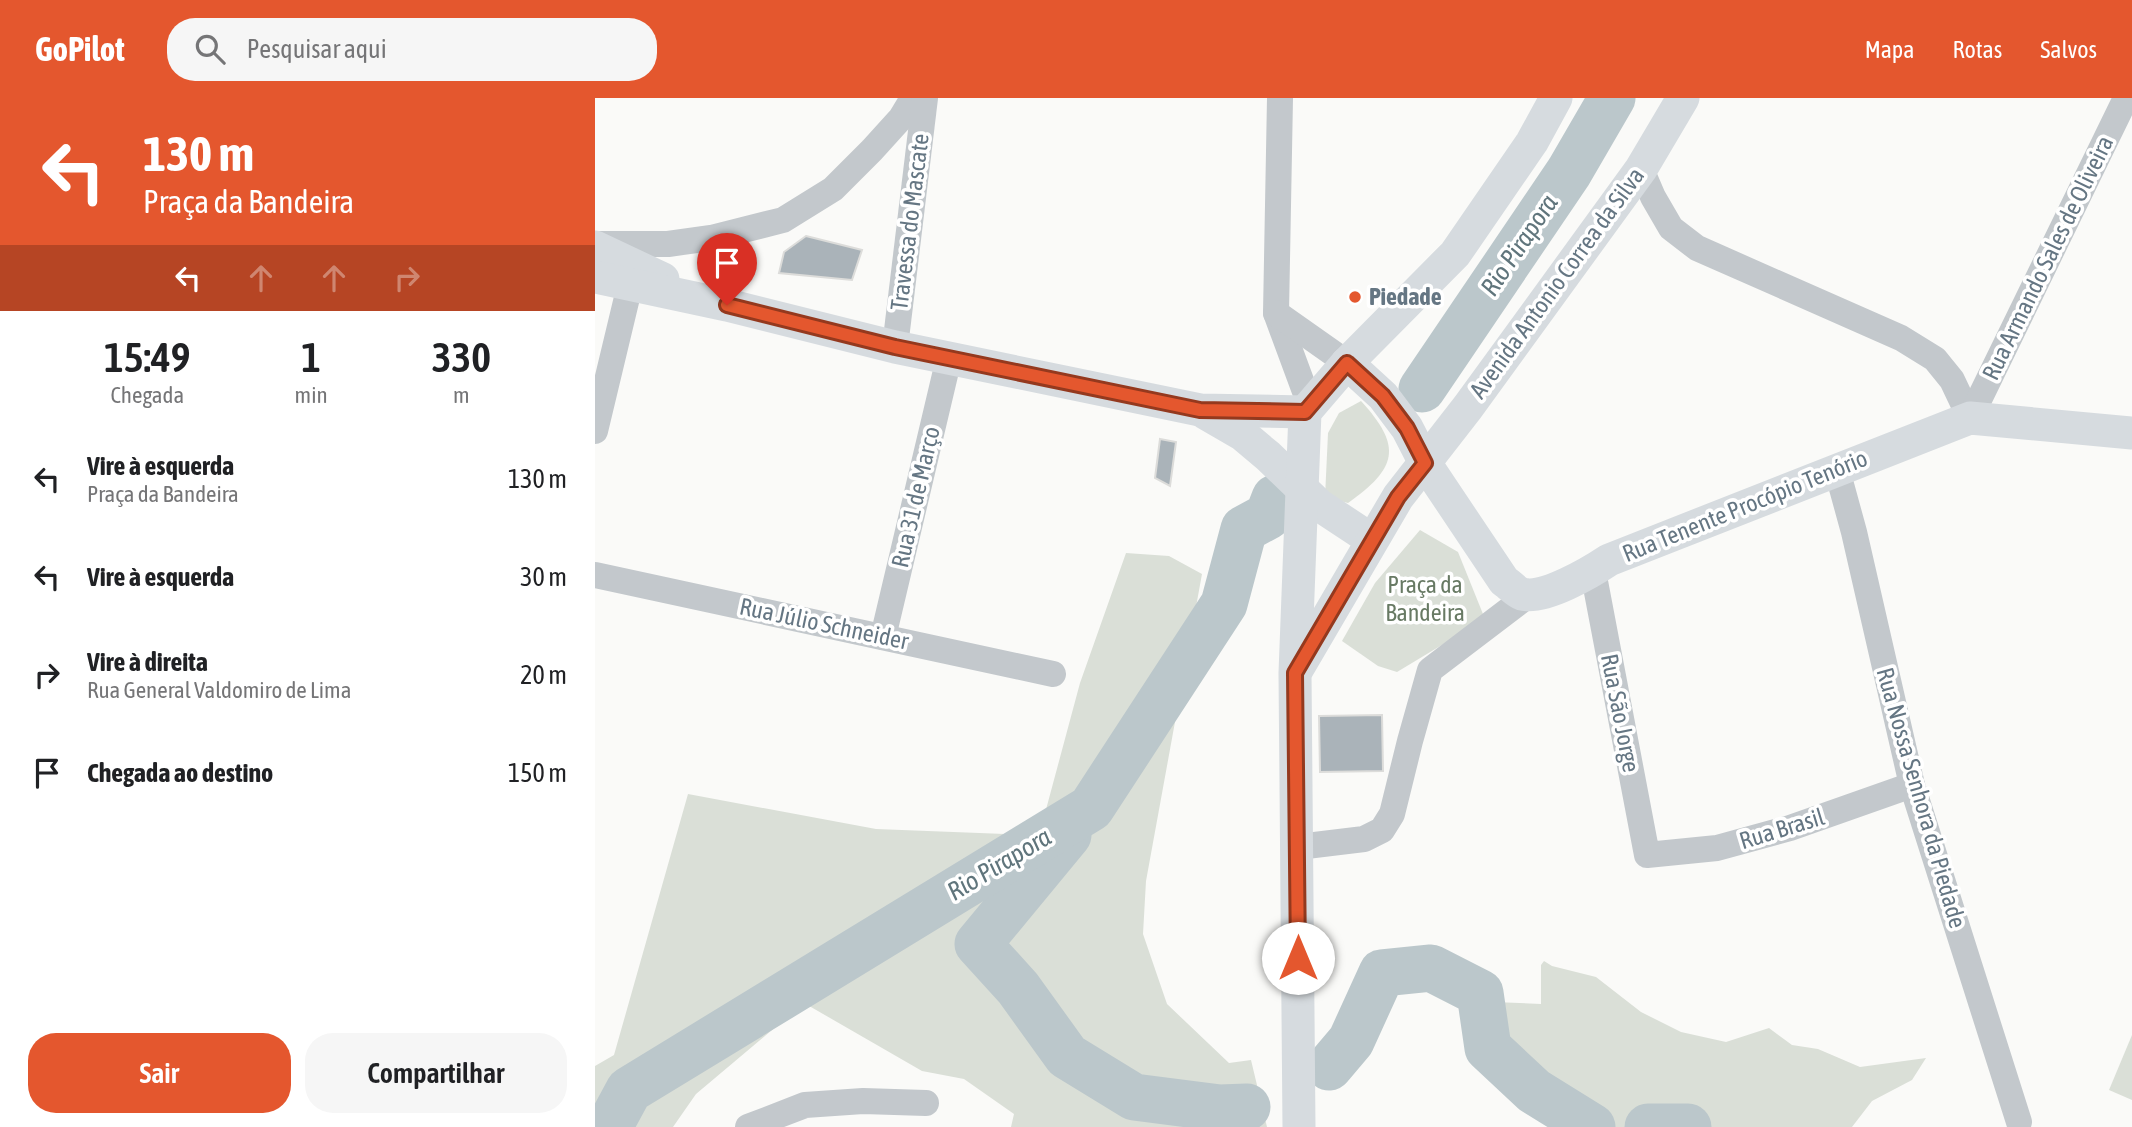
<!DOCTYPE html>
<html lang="pt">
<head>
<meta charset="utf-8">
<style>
  :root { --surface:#fff; --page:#f6f6f6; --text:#202124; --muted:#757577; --accent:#e4572e }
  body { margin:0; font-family:"Asap Condensed",sans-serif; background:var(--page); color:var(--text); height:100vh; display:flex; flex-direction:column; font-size:26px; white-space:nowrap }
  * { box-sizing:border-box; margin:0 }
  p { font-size:23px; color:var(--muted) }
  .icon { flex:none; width:38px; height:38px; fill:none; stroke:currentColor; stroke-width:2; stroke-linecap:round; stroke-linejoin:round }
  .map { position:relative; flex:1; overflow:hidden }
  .sheet { display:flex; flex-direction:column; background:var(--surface); width:595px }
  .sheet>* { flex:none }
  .banner { background:#e4572e; color:#fff; overflow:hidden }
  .pin { position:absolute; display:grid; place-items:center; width:60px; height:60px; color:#fff; margin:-72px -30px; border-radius:50% 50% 50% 0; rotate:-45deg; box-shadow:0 0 7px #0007 }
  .pin .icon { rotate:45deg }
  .me { position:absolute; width:77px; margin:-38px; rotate:0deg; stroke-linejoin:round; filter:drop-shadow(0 0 5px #0008) }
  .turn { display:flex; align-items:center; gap:24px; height:147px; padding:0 28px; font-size:32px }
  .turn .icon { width:91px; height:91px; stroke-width:2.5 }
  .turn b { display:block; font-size:49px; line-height:60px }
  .lanes { display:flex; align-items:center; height:66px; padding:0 28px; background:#0003; justify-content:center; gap:35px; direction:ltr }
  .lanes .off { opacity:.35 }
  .eta { display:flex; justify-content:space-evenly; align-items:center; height:119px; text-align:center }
  .eta b { font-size:42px; font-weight:600; line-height:49px }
  .cta { display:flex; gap:14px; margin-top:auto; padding:14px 28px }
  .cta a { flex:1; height:80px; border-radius:28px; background:var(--accent); color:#fff; font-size:28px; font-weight:600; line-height:80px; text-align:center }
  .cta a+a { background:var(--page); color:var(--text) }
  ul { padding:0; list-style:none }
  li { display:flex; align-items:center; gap:21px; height:98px; padding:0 28px }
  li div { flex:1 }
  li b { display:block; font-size:26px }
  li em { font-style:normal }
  header { display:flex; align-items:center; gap:42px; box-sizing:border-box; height:98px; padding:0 35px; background:var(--accent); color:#fff }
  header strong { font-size:33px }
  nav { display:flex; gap:38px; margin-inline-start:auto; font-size:24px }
  .search { width:490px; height:63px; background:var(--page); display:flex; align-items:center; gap:18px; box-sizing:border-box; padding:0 24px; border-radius:28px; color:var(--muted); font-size:26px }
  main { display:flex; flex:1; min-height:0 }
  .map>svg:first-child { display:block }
  .green { fill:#dadfd7 }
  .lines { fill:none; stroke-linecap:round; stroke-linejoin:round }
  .river { stroke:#bbc7cb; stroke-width:47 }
  .building { fill:#aab3b9; stroke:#dcdcda; stroke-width:2 }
  .minor { stroke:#c3c8cc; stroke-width:26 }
  .major { stroke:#d6dbdf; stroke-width:33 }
  .route-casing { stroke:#94391e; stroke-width:18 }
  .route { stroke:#e4572e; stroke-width:12 }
  .poi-dot { fill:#e4572e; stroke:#fff; stroke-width:2.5 }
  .labels { text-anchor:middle; stroke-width:7; stroke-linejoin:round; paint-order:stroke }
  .street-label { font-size:24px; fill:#657683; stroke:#fff }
  .poi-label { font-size:24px; font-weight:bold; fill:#657683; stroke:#fff; text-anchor:start }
  .park-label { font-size:24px; fill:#687a64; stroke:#fff }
  .water-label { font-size:26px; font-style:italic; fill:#60757c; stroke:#fff }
</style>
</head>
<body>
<header>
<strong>GoPilot</strong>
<div class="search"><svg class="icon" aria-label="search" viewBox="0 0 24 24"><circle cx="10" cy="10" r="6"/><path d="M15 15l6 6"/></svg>Pesquisar aqui</div>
<nav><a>Mapa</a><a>Rotas</a><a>Salvos</a></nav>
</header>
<main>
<section class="sheet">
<div class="banner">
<div class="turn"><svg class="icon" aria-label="left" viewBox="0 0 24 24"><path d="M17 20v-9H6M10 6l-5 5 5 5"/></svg><div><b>130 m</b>Praça da Bandeira</div></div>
<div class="lanes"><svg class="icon" aria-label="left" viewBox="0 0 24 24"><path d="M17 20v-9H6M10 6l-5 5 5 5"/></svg><svg class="icon off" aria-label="ahead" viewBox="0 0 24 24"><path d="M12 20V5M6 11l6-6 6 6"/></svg><svg class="icon off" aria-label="ahead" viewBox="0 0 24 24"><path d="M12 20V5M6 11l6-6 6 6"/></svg><svg class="icon off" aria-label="right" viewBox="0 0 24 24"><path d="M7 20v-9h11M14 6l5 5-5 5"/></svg></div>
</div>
<div class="eta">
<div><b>15:49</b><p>Chegada</p></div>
<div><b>1</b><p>min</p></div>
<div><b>330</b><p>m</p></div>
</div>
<ul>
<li><svg class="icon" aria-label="left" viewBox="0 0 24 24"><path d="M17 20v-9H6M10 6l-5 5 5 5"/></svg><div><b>Vire à esquerda</b><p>Praça da Bandeira</p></div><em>130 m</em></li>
<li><svg class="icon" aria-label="left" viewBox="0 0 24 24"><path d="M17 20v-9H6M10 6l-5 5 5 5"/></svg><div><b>Vire à esquerda</b></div><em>30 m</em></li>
<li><svg class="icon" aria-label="right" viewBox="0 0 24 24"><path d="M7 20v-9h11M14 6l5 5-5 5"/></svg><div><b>Vire à direita</b><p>Rua General Valdomiro de Lima</p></div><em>20 m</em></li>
<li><svg class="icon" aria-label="arrive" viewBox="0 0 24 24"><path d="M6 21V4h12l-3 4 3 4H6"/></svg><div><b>Chegada ao destino</b></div><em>150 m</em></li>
</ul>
<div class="cta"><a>Sair</a><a>Compartilhar</a></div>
</section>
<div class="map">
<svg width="1537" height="1029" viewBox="0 0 1537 1029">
  <rect width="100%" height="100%" fill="#fafaf8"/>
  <g class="green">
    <path d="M766,303C808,349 802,370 753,405L730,399L733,335L744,315Z"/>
    <path d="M825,432L863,454L890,521L802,574L783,568L747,543L780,485Z"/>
    <path d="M531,455L574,458L607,476L551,783L548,836L572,906L634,965L656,962L672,1029H416L419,1016L369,981L327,973L209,905L101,996L78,1029H0V968L19,957L93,696L281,731L436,737L449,719L485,585Z"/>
    <path d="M949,863L957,868L1001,879L1046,914L1086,934L1131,944L1174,930L1197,947L1223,951L1265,969L1331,960L1317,982L1277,1003L1257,1029H984L966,1012L906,973L876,937L877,919L899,904L946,906V867Z"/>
    <path d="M1537,937V1002L1514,992Z"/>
  </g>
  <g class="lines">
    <g class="river">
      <path d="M827,291L974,74L1017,0"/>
      <path d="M473,737L383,846L423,890L472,958L539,999L625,1010L652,1009"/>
      <path d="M734,969L756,943L787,875L836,870L885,895L893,950L939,993L997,1029"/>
      <path d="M14,1029L34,992L496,710L629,506L649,431L673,418L680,400"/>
      <path d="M1053,1029H1093"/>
    </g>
  </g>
  <g class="building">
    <path d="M211,138L267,152L257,182L184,175L189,154Z"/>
    <path d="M565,341L581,344L575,388L560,380Z"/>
    <path d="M787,617L788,673L725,674L724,618Z"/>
  </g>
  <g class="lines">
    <g class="minor">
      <path d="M685,0L681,215L715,307"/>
      <path d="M1046,71L1058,99L1076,130L1102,150L1306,240L1340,261L1357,282L1375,320"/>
      <path d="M0,146H73L116,140L188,122L238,91L277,52L306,20L318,0"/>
      <path d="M681,215L752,265"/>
      <path d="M300,249L330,0"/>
      <path d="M1375,320L1531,0"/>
      <path d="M0,333L35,187"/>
      <path d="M1242,372L1259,434L1317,687L1424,1024"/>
      <path d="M998,473L1052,757L1122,750L1195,730L1317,687"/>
      <path d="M0,477L458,576"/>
      <path d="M288,539L354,260"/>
      <path d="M703,749L769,741L787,732L797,716L815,643L835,572L936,495"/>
      <path d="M153,1029L210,1007L268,1003L331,1005"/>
    </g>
    <g class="major">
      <path d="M0,149L68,181"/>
      <path d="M0,179L132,207L300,249L605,312L710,314"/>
      <path d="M752,265L788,298L812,330L830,365L909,483C914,486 921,494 927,496C949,502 996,474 1014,462L1375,320L1537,335"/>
      <path d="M610,315L648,337L673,358L724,407L777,442"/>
      <path d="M703,570L803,399L873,309L1046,71L1088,0"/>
      <path d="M704,1029L700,575L710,314L752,265L860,156L937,44L961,0"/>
    </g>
  </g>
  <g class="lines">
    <g class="route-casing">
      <path id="route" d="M132,207L300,249L605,312L710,314L752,265L788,298L812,330L830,365L803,399L700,575L703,860"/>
    </g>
    <use href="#route" class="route"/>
  </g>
  <circle class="poi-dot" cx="760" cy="199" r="7"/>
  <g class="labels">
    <g class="street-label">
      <text transform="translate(315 124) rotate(-83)" y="8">Travessa do Mascate</text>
      <text transform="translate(1453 160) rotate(-64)" y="8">Rua Armando Sales de Oliveira</text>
      <text transform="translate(962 185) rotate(-54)" y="8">Avenida Antonio Correa da Silva</text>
      <text transform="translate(321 399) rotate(-77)" y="8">Rua 31 de Março</text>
      <text transform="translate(1150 408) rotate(-22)" y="8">Rua Tenente Procópio Tenório</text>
      <text transform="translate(229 526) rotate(12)" y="8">Rua Júlio Schneider</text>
      <text transform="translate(1025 615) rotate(79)" y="8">Rua São Jorge</text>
      <text transform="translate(1326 700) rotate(74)" y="8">Rua Nossa Senhora da Piedade</text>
      <text transform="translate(1187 731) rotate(-17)" y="8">Rua Brasil</text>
    </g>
    <g class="poi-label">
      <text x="774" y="207">Piedade</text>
    </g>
    <g class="park-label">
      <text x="830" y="495">Praça da<tspan x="830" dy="28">Bandeira</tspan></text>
    </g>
    <g class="water-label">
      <text transform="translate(924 147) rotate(-56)" y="9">Rio Pirapora</text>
      <text transform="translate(404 766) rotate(-31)" y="9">Rio Pirapora</text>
    </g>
  </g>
</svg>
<div class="pin" style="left:132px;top:207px;background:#d93025"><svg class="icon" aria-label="arrive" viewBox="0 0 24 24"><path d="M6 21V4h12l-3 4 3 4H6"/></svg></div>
<svg class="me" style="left:703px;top:860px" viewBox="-20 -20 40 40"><circle r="19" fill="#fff"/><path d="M0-13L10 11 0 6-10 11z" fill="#e4572e"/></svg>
</div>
</main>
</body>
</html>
